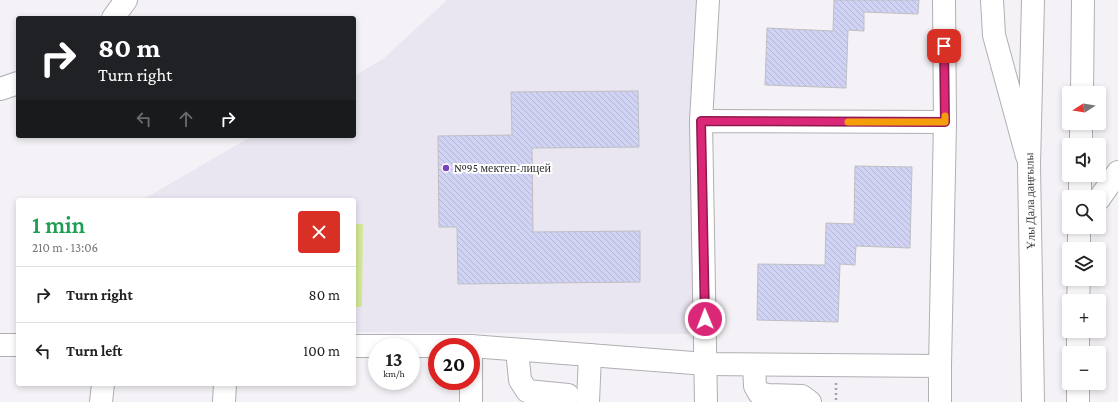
<!DOCTYPE html>
<html lang="en">
<head>
<meta charset="utf-8">
<style>
  :root { --surface:#fff; --page:#f2f2f2; --text:#222; --muted:#767676; --line:#e0e0e0 }
  body { margin:0; font-family:"Crimson Pro",serif; background:var(--page); color:var(--text); height:100vh; display:flex; flex-direction:column; font-size:15px; white-space:nowrap }
  * { box-sizing:border-box; margin:0 }
  p { font-size:13px; color:var(--muted) }
  .icon { flex:none; width:22px; height:22px; fill:none; stroke:currentColor; stroke-width:2; stroke-linecap:round; stroke-linejoin:round }
  .map { position:relative; flex:1; overflow:hidden }
  .side { position:absolute; left:16px; top:198px; width:340px; height:188px; display:flex; flex-direction:column; background:var(--surface); border-radius:4px; box-shadow:0 2px 6px #0003 }
  .side>* { flex:none }
  .hud { position:absolute; left:16px; top:16px; width:340px; height:122px; border-radius:4px; box-shadow:0 2px 6px #0003; background:#202124; color:#fff; overflow:hidden }
  .needle { width:26px; rotate:258deg }
  .tools { position:absolute; left:1062px; top:86px; display:grid; gap:8px }
  .tools a { display:grid; place-items:center; width:44px; height:44px; border-radius:4px; background:var(--surface); box-shadow:0 2px 6px #0003; font-size:20px }
  .speed { position:absolute; left:368px; top:338px; display:flex; gap:8px; font-size:20px; font-weight:700; text-align:center }
  .speed>* { display:grid; place-content:center; width:52px; height:52px; border-radius:50%; background:var(--surface); box-shadow:0 2px 6px #0003; line-height:1 }
  .speed small { font-size:10px; font-weight:400 }
  .speed .limit { border:6px solid #d22; background:#fff; color:#111 }
  .pin { position:absolute; display:grid; place-items:center; width:34px; height:34px; color:#fff; margin:-17px; border-radius:8px; box-shadow:0 2px 6px #0006 }
  .me { position:absolute; width:44px; margin:-22px; rotate:359deg; stroke-linejoin:round; filter:drop-shadow(0 0 3px #0008) }
  .turn { display:flex; align-items:center; gap:14px; height:84px; padding:0 16px; font-size:18px }
  .turn .icon { width:52px; height:52px; stroke-width:2.5 }
  .turn b { display:block; font-size:28px; line-height:34px }
  .lanes { display:flex; align-items:center; height:38px; padding:0 16px; background:#0003; justify-content:center; gap:20px; direction:ltr }
  .lanes .off { opacity:.35 }
  .round { display:grid; place-items:center; flex:none; width:42px; height:42px; border-radius:4px; background:var(--page) }
  .head { display:flex; align-items:center; justify-content:space-between; height:68px; padding:0 16px }
  h1 { font-size:24px; font-weight:600; line-height:30px; color:#1e9e55 }
  ul { padding:0; list-style:none }
  li { display:flex; align-items:center; gap:12px; height:56px; padding:0 16px; border-top:1px solid var(--line) }
  li div { flex:1 }
  li b { display:block; font-size:15px }
  li em { font-style:normal }
  .map>svg:first-child { display:block }
  .built { fill:#eae6f1 }
  .garden { fill:#d3e898 }
  .building { fill:url(#building-back-hatch); stroke:#bebec2 }
  .lines { fill:none; stroke-linecap:round; stroke-linejoin:round }
  .minor-casing { stroke:#b0afb3; stroke-width:24 }
  .major-casing { stroke:#b0afb3; stroke-width:24 }
  .path { stroke:#a4a2a6; stroke-width:2.5; stroke-dasharray:2 3; stroke-linecap:butt }
  .minor { stroke:#fff; stroke-width:22 }
  .major { stroke:#fff; stroke-width:22 }
  .route-casing { stroke:#8e194d; stroke-width:10 }
  .route { stroke:#db2777; stroke-width:7 }
  .slow { stroke:#f59e0b; stroke-width:7 }
  .poi-dot { fill:#7943ba; stroke:#fff; stroke-width:1.5 }
  .labels { text-anchor:middle; stroke-width:4; stroke-linejoin:round; paint-order:stroke }
  .poi-label { font-size:12px; fill:#333234; stroke:#fff; text-anchor:start }
  .street-label { font-size:12px; fill:#333234; stroke:#fff }
</style>
</head>
<body>
<div class="map">
<svg width="1118" height="402" viewBox="0 0 1118 402">
  <defs>
    <pattern id="building-back-hatch" width="6" height="6" patternUnits="userSpaceOnUse"><rect width="6" height="6" fill="#d1d3f5"/><path d="M-1 5l2 2M0 0l6 6M5-1l2 2" fill="none" stroke="#b4b6d3"/></pattern>
  </defs>
  <rect width="100%" height="100%" fill="#f4f2f6"/>
  <path class="built" d="M447,0H698L692,334L354,332V200H142L252,136H354V76L383,59Z"/>
  <path class="garden" d="M354,224H363L362,307H354Z"/>
  <g class="building">
    <path d="M834,0H919L918,14L864,12V31L848,30L846,88L765,85L767,28L833,31Z"/>
    <path d="M638,91L639,147L532,148L533,232L640,231V282L458,284L457,227H439L438,136L512,135L511,92Z"/>
    <path d="M855,166L912,167L910,248L856,246L855,265L840,264L838,322L757,320L758,264L825,265L826,223L854,224Z"/>
  </g>
  <g class="lines">
    <g class="minor-casing">
      <g id="minor">
        <path d="M944,0L945,122"/>
        <path d="M992,0L994,35L1027,156"/>
        <path d="M113,18L126,0"/>
        <path d="M0,89L18,83"/>
        <path d="M701,121L708,0"/>
        <path d="M1099,199L1118,172"/>
        <path d="M0,345H18"/>
        <path d="M354,346H471L706,364L940,366V402"/>
        <path d="M517,350L520,380L527,391L568,395"/>
        <path d="M754,365L755,386L759,393L768,395L802,396L810,402"/>
        <path d="M471,377V346"/>
        <path d="M101,402L103,384"/>
        <path d="M224,402L225,384"/>
        <path d="M471,402V381"/>
        <path d="M588,402L590,355"/>
        <path d="M706,402L701,121L945,122L940,366"/>
      </g>
    </g>
    <g class="major-casing">
      <g id="major">
        <path d="M1082,93L1083,0"/>
        <path d="M1081,145V123"/>
        <path d="M1080,197V175"/>
        <path d="M1079,249V227"/>
        <path d="M1078,301L1079,279"/>
        <path d="M1078,353V331"/>
        <path d="M1033,402L1029,165L1033,0"/>
        <path d="M1078,402V383"/>
      </g>
    </g>
    <path class="path" d="M836,383V402"/>
    <use href="#minor" class="minor"/>
    <use href="#major" class="major"/>
  </g>
  <g class="lines">
    <g class="route-casing">
      <path id="route" d="M705,319L701,121L945,122L944,46"/>
    </g>
    <use href="#route" class="route"/>
    <path class="slow" d="M848,122H945V116"/>
  </g>
  <circle class="poi-dot" cx="446" cy="168" r="4"/>
  <g class="labels">
    <g class="poi-label">
      <text x="454" y="172">№95 мектеп-лицей</text>
    </g>
    <g class="street-label">
      <text transform="translate(1030 201) rotate(-91)" y="4">Ұлы Дала даңғылы</text>
    </g>
  </g>
</svg>
<div class="tools">
<a><svg class="needle" viewBox="-14 -14 28 28"><path d="M0-13l5 13h-10z" fill="#e53935"/><path d="M0 13l5-13h-10z" fill="#767676"/></svg></a>
<a><svg class="icon" aria-label="sound" viewBox="0 0 24 24"><path d="M4 9h4l5-4v14l-5-4H4zM17 9q2 3 0 6"/></svg></a>
<a><svg class="icon" aria-label="search" viewBox="0 0 24 24"><circle cx="10" cy="10" r="6"/><path d="M15 15l6 6"/></svg></a>
<a><svg class="icon" aria-label="layers" viewBox="0 0 24 24"><path d="M12 4l9 5-9 5-9-5zM3 14l9 5 9-5"/></svg></a>
<a>+</a>
<a>−</a>
</div>
<div class="speed"><div>13<small>km/h</small></div><div class="limit">20</div></div>
<div class="pin" style="left:944px;top:46px;background:#d93025"><svg class="icon" aria-label="arrive" viewBox="0 0 24 24"><path d="M6 21V4h12l-3 4 3 4H6"/></svg></div>
<svg class="me" style="left:705px;top:319px" viewBox="-20 -20 40 40"><circle r="17" fill="#db2777" stroke="#fff" stroke-width="3"/><path d="M0-11L8 9 0 5-8 9z" fill="#fff"/></svg>
<div class="hud">
<div class="turn"><svg class="icon" aria-label="right" viewBox="0 0 24 24"><path d="M7 20v-9h11M14 6l5 5-5 5"/></svg><div><b>80 m</b>Turn right</div></div>
<div class="lanes"><svg class="icon off" aria-label="left" viewBox="0 0 24 24"><path d="M17 20v-9H6M10 6l-5 5 5 5"/></svg><svg class="icon off" aria-label="ahead" viewBox="0 0 24 24"><path d="M12 20V5M6 11l6-6 6 6"/></svg><svg class="icon" aria-label="right" viewBox="0 0 24 24"><path d="M7 20v-9h11M14 6l5 5-5 5"/></svg></div>
</div>
<section class="side">
<div class="head"><div><h1>1 min</h1><p>210 m · 13:06</p></div><a class="round" style="background:#d93025;color:#fff"><svg class="icon" aria-label="close" viewBox="0 0 24 24"><path d="M6 6l12 12M18 6L6 18"/></svg></a></div>
<ul>
<li><svg class="icon" aria-label="right" viewBox="0 0 24 24"><path d="M7 20v-9h11M14 6l5 5-5 5"/></svg><div><b>Turn right</b></div><em>80 m</em></li>
<li><svg class="icon" aria-label="left" viewBox="0 0 24 24"><path d="M17 20v-9H6M10 6l-5 5 5 5"/></svg><div><b>Turn left</b></div><em>100 m</em></li>
</ul>
</section>
</div>
</body>
</html>
